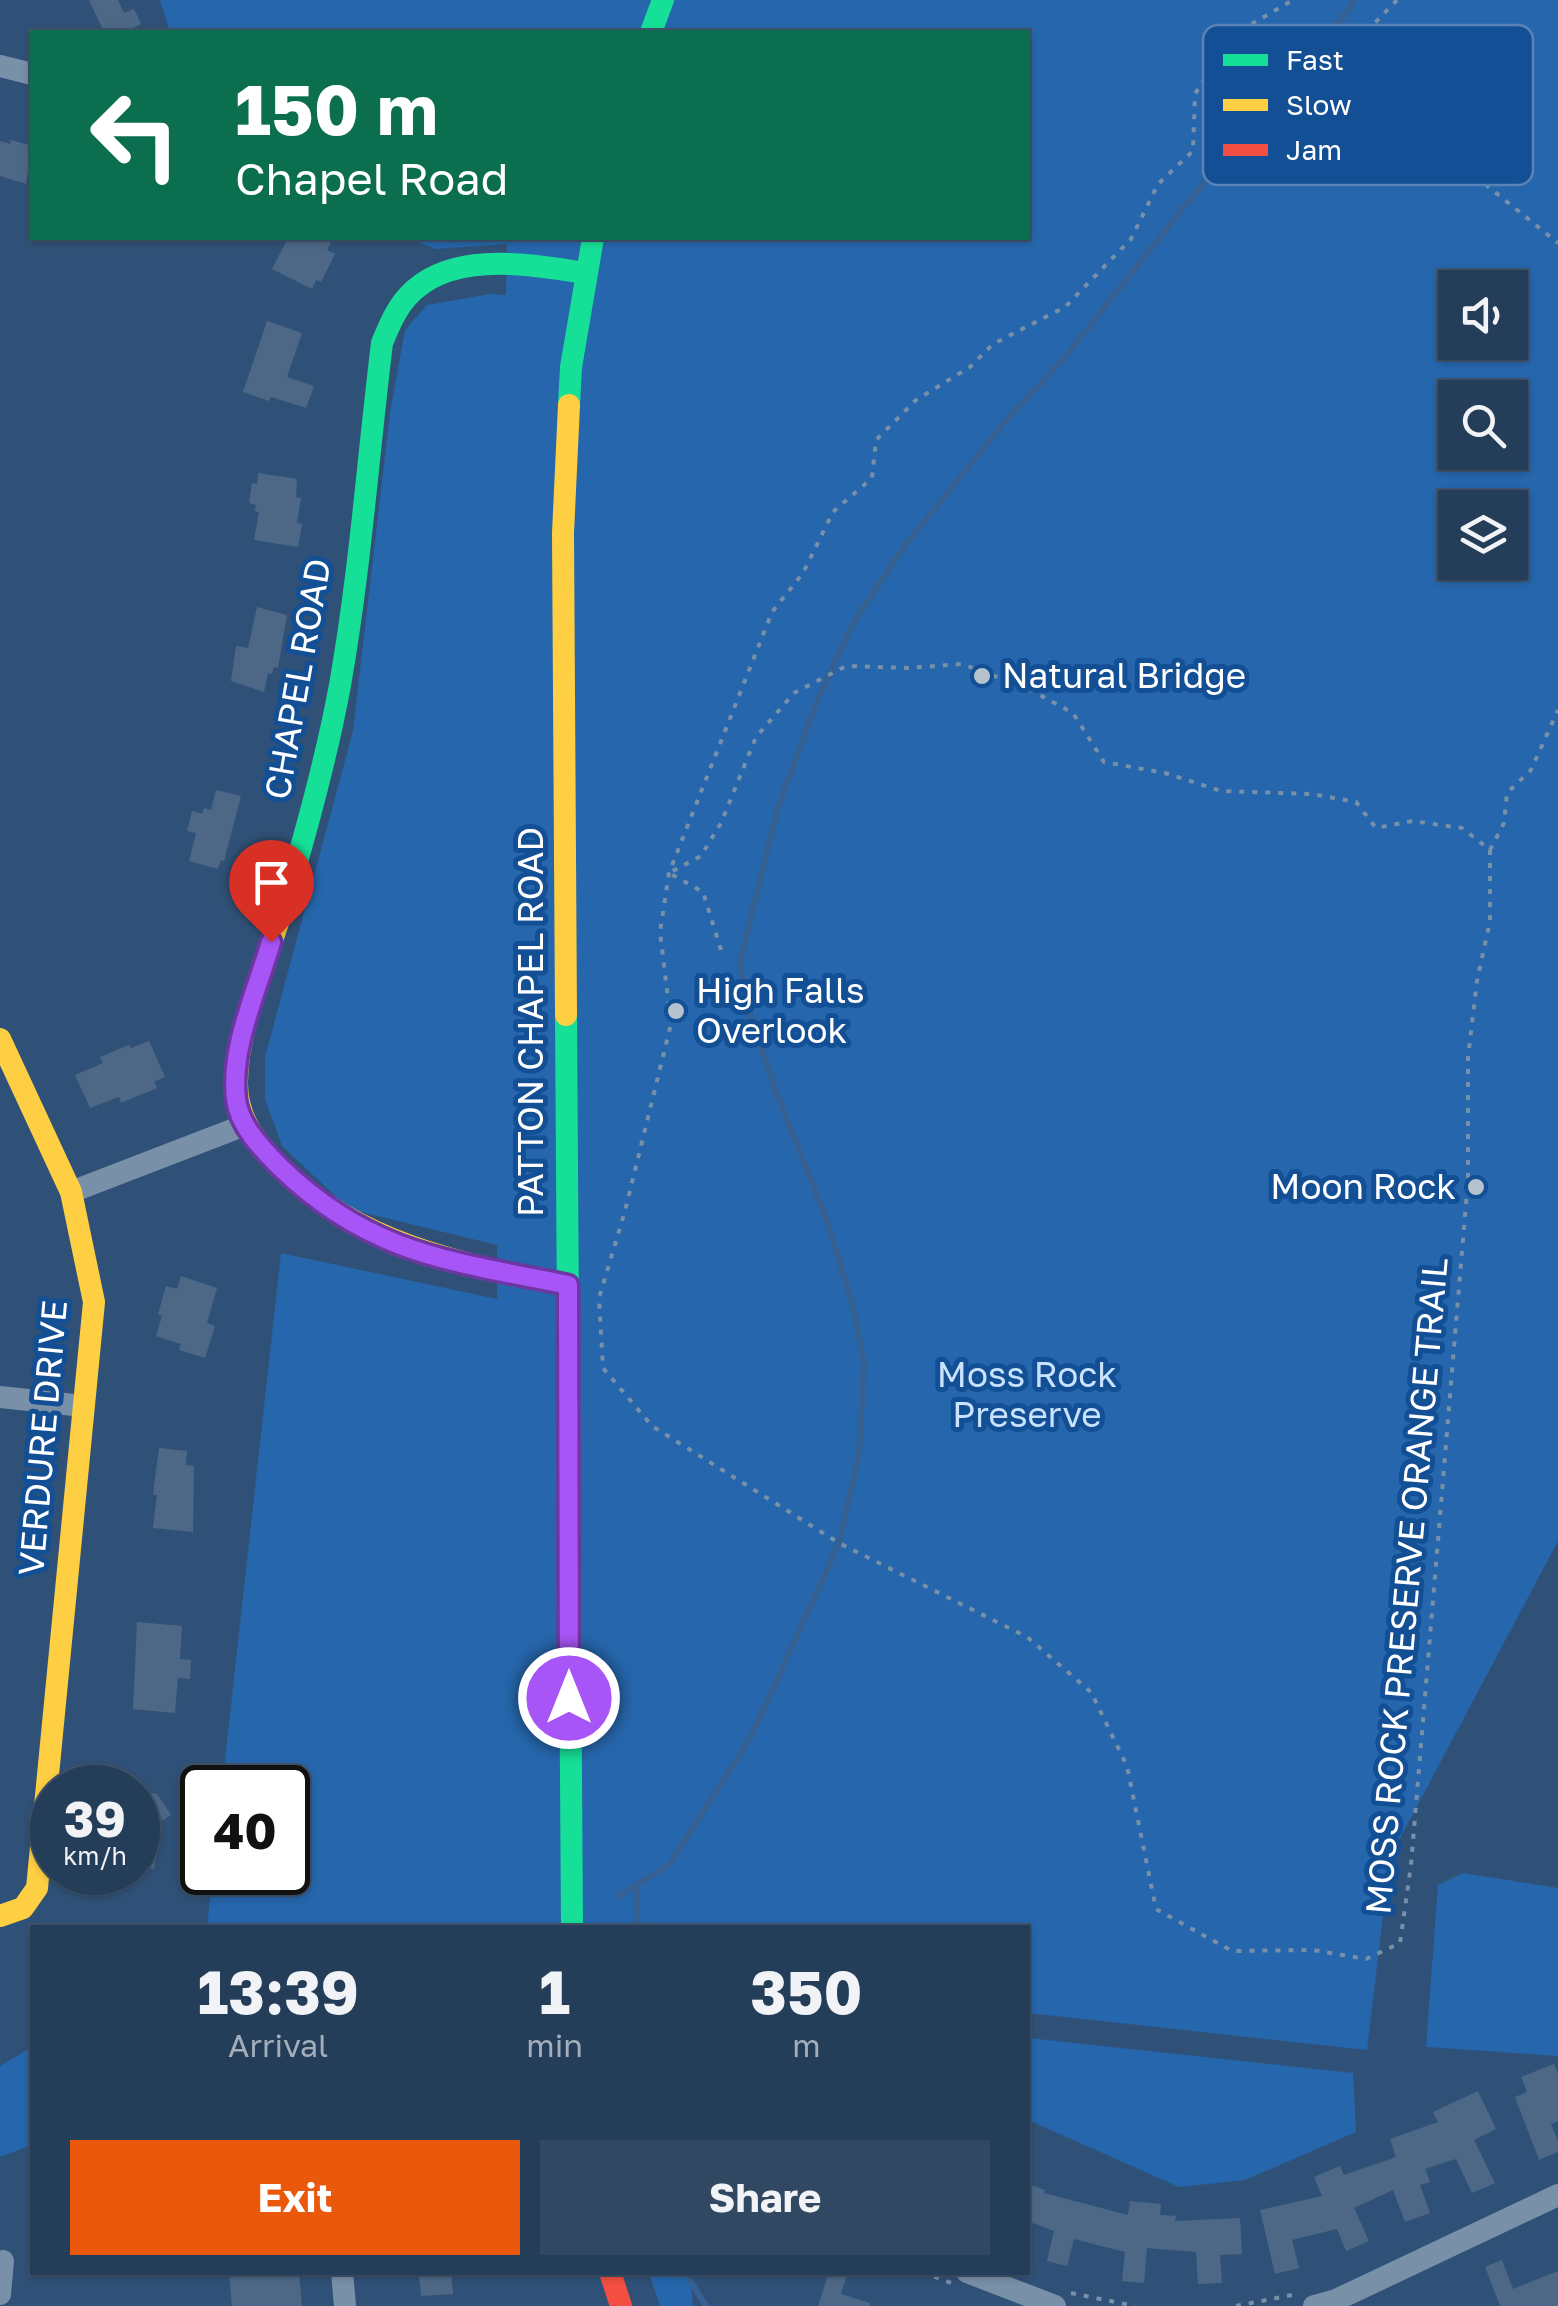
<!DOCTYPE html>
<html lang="en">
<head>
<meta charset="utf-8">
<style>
  :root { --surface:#243d59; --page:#304862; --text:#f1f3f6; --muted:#a3aeba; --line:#41566f; --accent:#ea580c }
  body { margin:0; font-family:"Golos Text",sans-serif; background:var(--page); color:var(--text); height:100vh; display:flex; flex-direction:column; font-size:38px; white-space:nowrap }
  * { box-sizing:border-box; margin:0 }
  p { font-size:32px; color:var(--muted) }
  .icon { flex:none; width:55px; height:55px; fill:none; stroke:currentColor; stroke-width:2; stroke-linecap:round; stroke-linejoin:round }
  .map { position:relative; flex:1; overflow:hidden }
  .details { position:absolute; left:30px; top:1925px; width:1000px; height:350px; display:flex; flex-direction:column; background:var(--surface); border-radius:0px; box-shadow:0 2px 8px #0004,0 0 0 2px var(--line) }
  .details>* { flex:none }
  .top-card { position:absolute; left:30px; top:30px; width:1000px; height:210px; border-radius:0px; box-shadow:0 2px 8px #0004,0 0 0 2px var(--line); background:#0b6e4f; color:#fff; overflow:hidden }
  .fabs { position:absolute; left:1438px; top:270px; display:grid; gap:20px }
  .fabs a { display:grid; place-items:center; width:90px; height:90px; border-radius:0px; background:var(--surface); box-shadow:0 2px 8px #0004,0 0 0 2px var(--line); font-size:50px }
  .speed { position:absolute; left:30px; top:1765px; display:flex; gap:20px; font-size:50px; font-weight:700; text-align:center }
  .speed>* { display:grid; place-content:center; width:130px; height:130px; border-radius:50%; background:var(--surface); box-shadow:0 2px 8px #0004,0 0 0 2px var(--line); line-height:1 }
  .speed small { font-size:25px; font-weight:400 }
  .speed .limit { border:5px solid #111; border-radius:15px; background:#fff; color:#111 }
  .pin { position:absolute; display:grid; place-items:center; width:85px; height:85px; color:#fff; margin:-102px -42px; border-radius:50% 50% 50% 0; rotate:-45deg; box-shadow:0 0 10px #0007 }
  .pin .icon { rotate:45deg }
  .me { position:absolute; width:110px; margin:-55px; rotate:0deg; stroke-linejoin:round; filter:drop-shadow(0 0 8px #0008) }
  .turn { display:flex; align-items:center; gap:35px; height:210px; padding:0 40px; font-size:45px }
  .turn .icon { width:130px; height:130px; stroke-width:2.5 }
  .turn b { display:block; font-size:70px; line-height:85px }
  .eta { display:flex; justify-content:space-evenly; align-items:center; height:170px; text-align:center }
  .eta b { font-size:60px; font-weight:700; line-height:70px }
  .button { display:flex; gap:20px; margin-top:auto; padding:20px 40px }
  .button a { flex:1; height:115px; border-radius:0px; background:var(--accent); color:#fff; font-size:40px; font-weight:700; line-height:115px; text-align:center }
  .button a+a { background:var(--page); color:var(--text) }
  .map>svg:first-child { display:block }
  .green { fill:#2666ac; fill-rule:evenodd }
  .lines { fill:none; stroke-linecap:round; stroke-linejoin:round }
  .stream { stroke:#356091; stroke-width:6 }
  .building { fill:#4d6886 }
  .path { stroke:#7990a9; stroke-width:4; stroke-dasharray:5 8; stroke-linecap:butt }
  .street { stroke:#7990a9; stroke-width:22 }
  .fast { stroke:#16e098; stroke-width:22 }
  .slow { stroke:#ffcf43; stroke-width:22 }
  .jam { stroke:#f24e42; stroke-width:22 }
  .route-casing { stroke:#6d37a1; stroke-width:25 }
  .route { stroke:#a855f7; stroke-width:18 }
  .poi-dot { fill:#b7c2cf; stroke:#124f95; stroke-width:4 }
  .labels { text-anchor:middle; stroke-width:10; stroke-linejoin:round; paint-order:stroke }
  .poi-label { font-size:35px; fill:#fff; stroke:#124f95; text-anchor:start }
  .street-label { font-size:35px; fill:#fff; stroke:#124f95 }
  .park-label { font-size:35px; fill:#c9e2fd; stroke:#124f95 }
  .key { fill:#124f95; stroke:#5984b5; stroke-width:2.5 }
  .key-label { font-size:28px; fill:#fff }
</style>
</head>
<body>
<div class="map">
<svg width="1558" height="2306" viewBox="0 0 1558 2306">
  <rect width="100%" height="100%" fill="#305177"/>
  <g class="green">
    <path d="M160,0H1558V1541L1390,1857L1367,2050L1028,2013V1928L207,1927L213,1873L288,1872V1788L222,1787L281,1253L497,1299V1245L349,1209L282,1146L265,1099V1057L353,731L390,413L405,330L427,305L490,294L506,295L507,244L436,249L407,238H1028V32H170ZM1455,288H1510V342H1455ZM1455,398H1510V452H1455ZM1455,508H1510V562H1455Z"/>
    <path d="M1463,1873L1558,1888V2056L1426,2047L1438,1885Z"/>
    <path d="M1028,2038L1353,2073L1356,2132L1245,2180L1179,2187L1028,2120Z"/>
    <path d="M32,2047V2145L0,2157V2066Z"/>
    <path d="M649,2273H690L693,2306H660Z"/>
  </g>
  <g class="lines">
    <g class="stream">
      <path d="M636,1888L638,1928"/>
      <path d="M618,1896L669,1865L752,1735L839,1543L859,1454L864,1363L853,1307L827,1221L775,1089L745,999L740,962L778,807L816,704L852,625L905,545L1004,423L1065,357L1187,203L1311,60L1355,0"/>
      <path d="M685,2272L706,2306"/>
    </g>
  </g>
  <g class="building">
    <path d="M89,0H118L124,13L134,9L141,24L131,29L133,32H104Z"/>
    <path d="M11,140L32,146L26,184L0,176V141L10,144Z"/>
    <path d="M288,238H333L327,250L335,254L321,282L316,280L312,289L272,269Z"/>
    <path d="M267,321L302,333L287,377L314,386L306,408L271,397L269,401L243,392Z"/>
    <path d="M258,473L297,479L296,497L301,498L297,523L302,524L298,547L254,540L259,512L255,511L256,505L249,503L252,483L257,484Z"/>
    <path d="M257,607L287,615L278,668L274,667L272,674L268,673L264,692L231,681L236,646L248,648Z"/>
    <path d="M216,790L241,796L224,861L221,860L218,869L189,861L196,833L187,831L192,811L202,814L204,808L211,810Z"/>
    <path d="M149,1041L165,1077L154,1082L157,1088L121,1103L119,1097L90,1108L75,1075L103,1063L100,1057L129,1045L131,1048Z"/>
    <path d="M181,1276L217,1288L207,1323L215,1326L205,1358L179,1350L181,1344L156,1336L162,1316L158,1314L166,1286L177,1289Z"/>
    <path d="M159,1448L187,1451L186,1465L194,1466L193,1532L153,1528L157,1495H153Z"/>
    <path d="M137,1622L182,1626L180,1659L191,1660L190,1679L178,1678L175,1713L133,1709Z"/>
    <path d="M138,1790L157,1794L171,1815L153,1826L148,1848L158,1850L154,1869L138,1866Z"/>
    <path d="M1554,2064L1558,2074V2121L1551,2124L1558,2141V2152L1539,2160L1515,2097L1527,2092L1521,2077Z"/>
    <path d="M1478,2091L1496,2129L1474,2140L1495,2183L1472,2193L1456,2159L1425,2169L1430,2182L1420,2185L1430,2213L1405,2222L1393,2190L1354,2208L1369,2241L1346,2251L1337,2229L1292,2240L1299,2268L1275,2274L1260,2210L1322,2196L1314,2177L1340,2166L1344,2175L1396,2157L1390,2139L1438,2122L1433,2112Z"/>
    <path d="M1028,2184L1045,2190L1044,2193L1128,2215L1130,2201L1161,2204L1160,2215L1176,2216L1175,2221L1240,2218L1242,2254L1220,2255L1222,2283L1198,2284L1196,2252L1147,2248L1144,2283L1122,2281L1125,2252L1074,2239L1067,2266L1047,2261L1054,2231L1033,2223L1028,2232Z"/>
    <path d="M1502,2260L1513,2289L1558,2271V2306H1500L1485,2267Z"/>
    <path d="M229,2272H299L302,2306H232Z"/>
    <path d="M424,2272H451L453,2294L421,2296L419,2275Z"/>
    <path d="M829,2272H848L841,2294L870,2303V2306H818Z"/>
  </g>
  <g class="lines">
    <g class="path">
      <path d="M1397,0L1368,30L1341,81L1322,127L1367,156L1480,180L1558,243"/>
      <path d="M1490,850L1504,823L1507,793L1531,770L1558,710"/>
      <path d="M721,950L703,892L669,873L701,856L721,823L756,737L794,693L846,666L908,668L962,664L1027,688L1073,713L1104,762L1165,773L1221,791L1312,794L1356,802L1376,828L1412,821L1462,828L1490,850V921L1477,981L1468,1057V1179L1411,1865L1400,1943L1366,1959L1313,1950L1232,1951L1156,1909L1127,1766L1091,1692L1027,1637L839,1543L652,1426L603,1368L599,1298L625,1211L671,1024L660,932L669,873L772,612L803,573L833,512L872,478L876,440L916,400L970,367L993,344L1065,307L1131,239L1158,184L1193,151L1195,94L1234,34L1293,0"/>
      <path d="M922,2272L951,2283"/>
      <path d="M1071,2293L1135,2306"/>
      <path d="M1236,2306L1297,2294"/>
    </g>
    <g class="street">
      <path d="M0,66L32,74"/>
      <path d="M71,1192L245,1125"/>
      <path d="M0,1397L83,1406"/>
      <path d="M342,2272L345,2306"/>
      <path d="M967,2272L1055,2306"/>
      <path d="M0,2294L3,2261"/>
      <path d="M1314,2306L1336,2300L1558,2195"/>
    </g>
    <g class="fast">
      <path d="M651,32L663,0"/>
      <path d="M569,405L571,367L593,238"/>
      <path d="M288,893C308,825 327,756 340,685C360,572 368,457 382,343C389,326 396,309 408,296C451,249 531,265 586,273"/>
      <path d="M566,1015L572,1928"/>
    </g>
    <g class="slow">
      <path d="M288,893C271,947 236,1030 237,1084C237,1120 258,1145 282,1169C361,1245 463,1264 567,1285"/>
      <path d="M566,1015L563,533L569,405"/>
      <path d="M0,1039L71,1192L94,1302L37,1888L23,1908L0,1916"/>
    </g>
    <path class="jam" d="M610,2272L621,2306"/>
  </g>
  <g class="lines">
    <g class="route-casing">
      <path id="route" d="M271,942C257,991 230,1047 236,1099C239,1126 263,1150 281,1168C371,1255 452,1261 568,1285L569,1698"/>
    </g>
    <use href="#route" class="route"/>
  </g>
  <g class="poi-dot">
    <circle cx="982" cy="676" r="10"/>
    <circle cx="676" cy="1011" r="10"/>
    <circle cx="1476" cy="1187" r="10"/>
  </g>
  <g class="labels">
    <g class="poi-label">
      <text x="1002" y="688">Natural Bridge</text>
      <text x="696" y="1003">High Falls<tspan x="696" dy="40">Overlook</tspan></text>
      <text x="1456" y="1199" text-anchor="end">Moon Rock</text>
    </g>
    <g class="street-label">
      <text transform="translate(298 679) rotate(-80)" y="12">CHAPEL ROAD</text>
      <text transform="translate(531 1022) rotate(-90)" y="12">PATTON CHAPEL ROAD</text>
      <text transform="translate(43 1438) rotate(-85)" y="12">VERDURE DRIVE</text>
      <text transform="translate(1407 1586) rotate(-85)" y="12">MOSS ROCK PRESERVE ORANGE TRAIL</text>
    </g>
    <g class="park-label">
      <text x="1027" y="1387">Moss Rock<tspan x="1027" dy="40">Preserve</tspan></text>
    </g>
  </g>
  <rect x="1203" y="25" width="330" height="160" rx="15" class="key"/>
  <rect x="1223" y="54" width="45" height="12" fill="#16e098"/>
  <rect x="1223" y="99" width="45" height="12" fill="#ffcf43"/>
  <rect x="1223" y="144" width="45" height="12" fill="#f24e42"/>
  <g class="key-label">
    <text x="1286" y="70">Fast</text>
    <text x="1286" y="115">Slow</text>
    <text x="1286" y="160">Jam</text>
  </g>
</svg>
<div class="fabs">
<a><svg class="icon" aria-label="sound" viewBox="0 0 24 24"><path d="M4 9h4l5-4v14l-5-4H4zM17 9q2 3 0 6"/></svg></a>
<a><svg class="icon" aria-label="search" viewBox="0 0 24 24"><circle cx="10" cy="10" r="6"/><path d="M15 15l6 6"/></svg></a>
<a><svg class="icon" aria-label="layers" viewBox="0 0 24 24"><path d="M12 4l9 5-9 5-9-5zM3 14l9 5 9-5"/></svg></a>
</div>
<div class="speed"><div>39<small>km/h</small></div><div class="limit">40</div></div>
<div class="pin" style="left:271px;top:942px;background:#d93025"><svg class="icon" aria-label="arrive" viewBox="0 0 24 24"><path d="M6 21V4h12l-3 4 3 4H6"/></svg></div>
<svg class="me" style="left:569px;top:1698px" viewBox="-20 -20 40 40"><circle r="17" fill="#a855f7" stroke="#fff" stroke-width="3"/><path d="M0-11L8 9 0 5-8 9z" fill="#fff"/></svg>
<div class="top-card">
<div class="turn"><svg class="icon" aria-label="left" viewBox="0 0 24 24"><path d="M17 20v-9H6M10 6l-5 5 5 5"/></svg><div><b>150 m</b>Chapel Road</div></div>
</div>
<section class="details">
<div class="eta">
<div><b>13:39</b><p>Arrival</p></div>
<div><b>1</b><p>min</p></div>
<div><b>350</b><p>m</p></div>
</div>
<div class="button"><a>Exit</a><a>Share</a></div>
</section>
</div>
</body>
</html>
